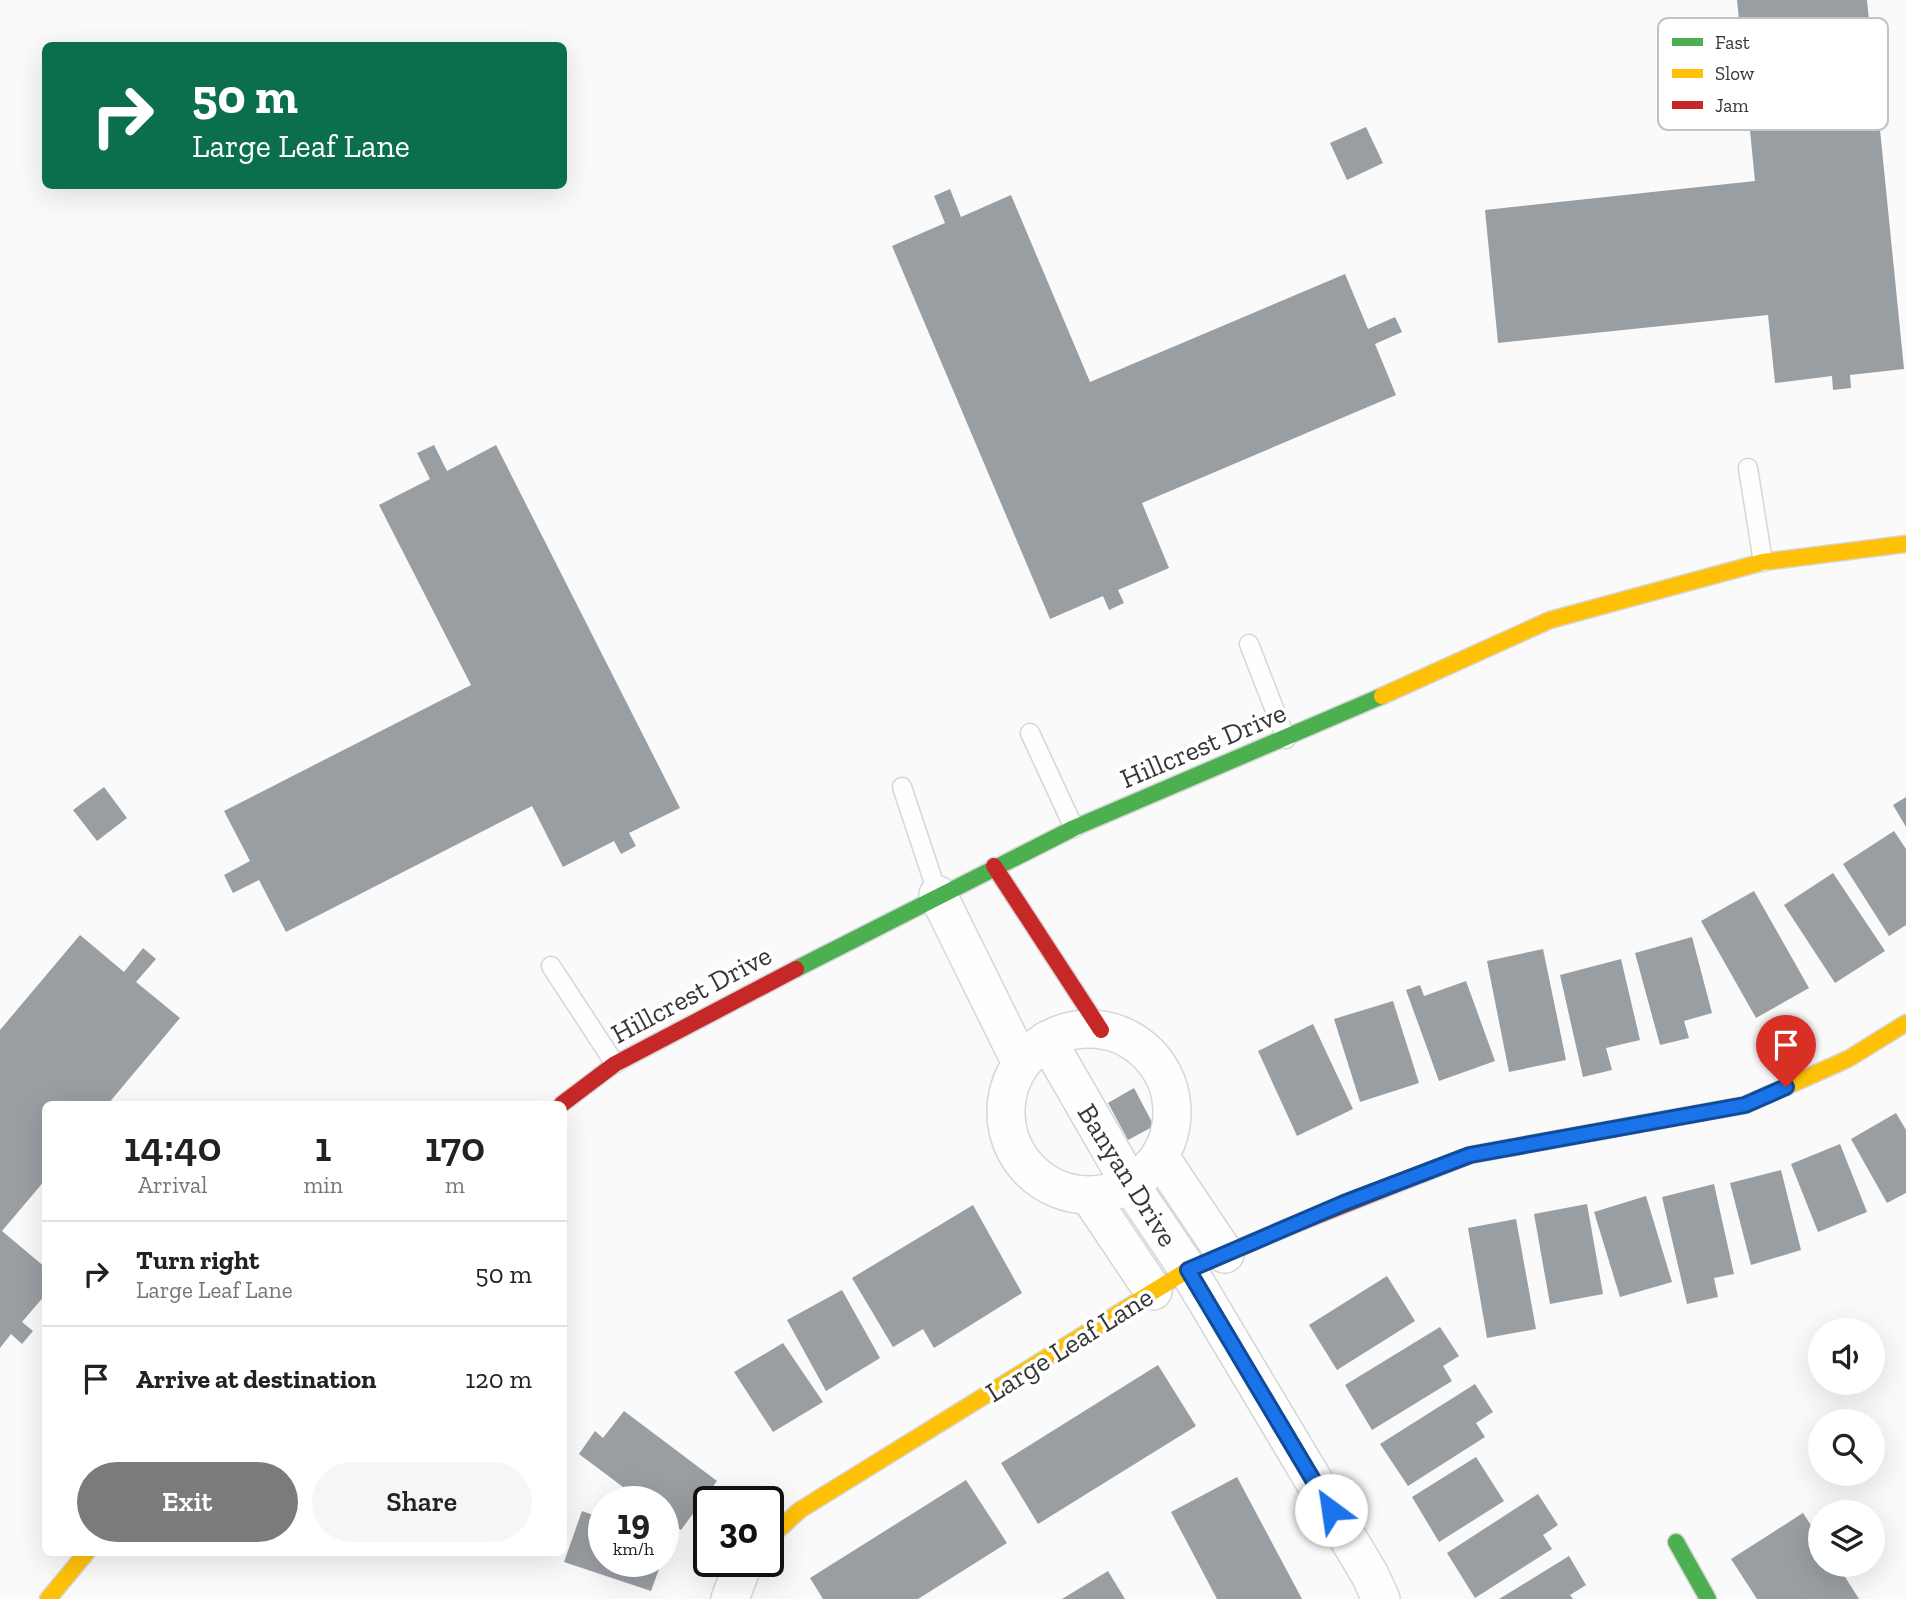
<!DOCTYPE html>
<html lang="en">
<head>
<meta charset="utf-8">
<style>
  :root { --surface:#fff; --page:#f6f6f6; --text:#222; --muted:#767676; --line:#e0e0e0; --accent:#7b7b7b }
  body { margin:0; font-family:"Zilla Slab",serif; background:var(--page); color:var(--text); height:100vh; display:flex; flex-direction:column; font-size:26px; white-space:nowrap }
  * { box-sizing:border-box; margin:0 }
  p { font-size:23px; color:var(--muted) }
  .icon { flex:none; width:38px; height:38px; fill:none; stroke:currentColor; stroke-width:2; stroke-linecap:round; stroke-linejoin:round }
  .map { position:relative; flex:1; overflow:hidden }
  .sheet { position:absolute; left:42px; top:1101px; width:525px; height:455px; display:flex; flex-direction:column; background:var(--surface); border-radius:10px; box-shadow:0 7px 28px #0002 }
  .sheet>* { flex:none }
  .banner { position:absolute; left:42px; top:42px; width:525px; height:147px; border-radius:10px; box-shadow:0 7px 28px #0002; background:#0b6e4f; color:#fff; overflow:hidden }
  .controls { position:absolute; left:1808px; top:1318px; display:grid; gap:14px }
  .controls a { display:grid; place-items:center; width:77px; height:77px; border-radius:50%; background:var(--surface); box-shadow:0 7px 28px #0002; font-size:35px }
  .speed { position:absolute; left:588px; top:1486px; display:flex; gap:14px; font-size:35px; font-weight:700; text-align:center }
  .speed>* { display:grid; place-content:center; width:91px; height:91px; border-radius:50%; background:var(--surface); box-shadow:0 7px 28px #0002; line-height:1 }
  .speed small { font-size:18px; font-weight:400 }
  .speed .limit { border:4px solid #111; border-radius:10px; background:#fff; color:#111 }
  .pin { position:absolute; display:grid; place-items:center; width:60px; height:60px; color:#fff; margin:-72px -30px; border-radius:50% 50% 50% 0; rotate:-45deg; box-shadow:0 0 7px #0007 }
  .pin .icon { rotate:45deg }
  .me { position:absolute; width:77px; margin:-38px; rotate:329deg; stroke-linejoin:round; filter:drop-shadow(0 0 5px #0008) }
  .turn { display:flex; align-items:center; gap:24px; height:147px; padding:0 35px; font-size:32px }
  .turn .icon { width:91px; height:91px; stroke-width:2.5 }
  .turn b { display:block; font-size:49px; line-height:60px }
  .eta { display:flex; justify-content:space-evenly; align-items:center; height:119px; text-align:center }
  .eta b { font-size:42px; font-weight:600; line-height:49px }
  .action { display:flex; gap:14px; margin-top:auto; padding:14px 35px }
  .action a { flex:1; height:80px; border-radius:42px; background:var(--accent); color:#fff; font-size:28px; font-weight:600; line-height:80px; text-align:center }
  .action a+a { background:var(--page); color:var(--text) }
  ul { padding:0; list-style:none }
  li { display:flex; align-items:center; gap:21px; height:105px; padding:0 35px; border-top:2px solid var(--line) }
  li div { flex:1 }
  li b { display:block; font-size:26px }
  li em { font-style:normal }
  .map>svg:first-child { display:block }
  .building { fill:#999ea3 }
  .lines { fill:none; stroke-linecap:round; stroke-linejoin:round }
  .lane-casing { stroke:#d6d6d6; stroke-width:21 }
  .street-casing { stroke:#d6d6d6; stroke-width:40 }
  .fast-casing { stroke:#d6d6d6; stroke-width:19 }
  .slow-casing { stroke:#d6d6d6; stroke-width:19 }
  .jam-casing { stroke:#d6d6d6; stroke-width:19 }
  .lane { stroke:#fefefe; stroke-width:18 }
  .street { stroke:#fefefe; stroke-width:37 }
  .fast { stroke:#4caf50; stroke-width:16 }
  .slow { stroke:#ffc107; stroke-width:16 }
  .jam { stroke:#c62828; stroke-width:16 }
  .route-casing { stroke:#114b97; stroke-width:18 }
  .route { stroke:#1a73e8; stroke-width:12 }
  .labels { text-anchor:middle; stroke-width:7; stroke-linejoin:round; paint-order:stroke }
  .street-label { font-size:28px; fill:#363737; stroke:#fff }
  .key { fill:#fff; stroke:#c3c3c3; stroke-width:2 }
  .key-label { font-size:19px; fill:#363737 }
</style>
</head>
<body>
<div class="map">
<svg width="1906" height="1599" viewBox="0 0 1906 1599">
  <rect width="100%" height="100%" fill="#fafafa"/>
  <g class="building">
    <path d="M1737,0H1867L1904,369L1850,375L1851,388L1833,390L1832,376L1775,383L1768,315L1498,343L1485,210L1755,181Z"/>
    <path d="M1366,127L1383,163L1347,180L1330,143Z"/>
    <path d="M950,189L961,217L1011,195L1090,382L1345,274L1368,329L1395,317L1402,332L1375,344L1396,395L1142,503L1169,568L1118,590L1124,603L1109,610L1103,596L1050,619L892,246L945,223L934,196Z"/>
    <path d="M434,445L447,471L496,445L680,808L629,833L636,846L621,854L614,841L563,867L532,806L286,932L259,880L233,893L224,875L250,861L224,811L471,685L379,505L430,479L417,453Z"/>
    <path d="M104,787L127,818L97,841L73,810Z"/>
    <path d="M1906,797V827L1893,805Z"/>
    <path d="M1894,831L1906,849V925L1889,936L1843,864Z"/>
    <path d="M1833,873L1885,951L1835,983L1784,905Z"/>
    <path d="M1754,891L1809,988L1756,1018L1701,921Z"/>
    <path d="M80,935L124,972L143,948L156,959L136,982L180,1018L108,1104H46V1179L2,1231L46,1268V1294L22,1322L33,1331L22,1344L11,1334L0,1348V1030Z"/>
    <path d="M1692,937L1712,1013L1684,1021L1689,1038L1660,1045L1635,953Z"/>
    <path d="M1543,949L1566,1060L1509,1072L1487,961Z"/>
    <path d="M1621,959L1640,1040L1606,1048L1612,1070L1583,1077L1560,975Z"/>
    <path d="M1466,981L1495,1061L1439,1081L1406,990L1420,985L1424,996Z"/>
    <path d="M1393,1001L1419,1083L1360,1102L1334,1019Z"/>
    <path d="M1313,1024L1353,1109L1297,1136L1258,1051Z"/>
    <path d="M1134,1088L1154,1126L1128,1140L1108,1103Z"/>
    <path d="M1896,1113L1906,1130V1193L1887,1203L1851,1139Z"/>
    <path d="M1840,1144L1867,1212L1818,1232L1791,1164Z"/>
    <path d="M1781,1170L1801,1250L1751,1265L1730,1183Z"/>
    <path d="M1714,1184L1734,1274L1714,1278L1718,1297L1687,1304L1662,1197Z"/>
    <path d="M1646,1196L1672,1282L1620,1297L1594,1212Z"/>
    <path d="M1587,1204L1603,1294L1550,1304L1534,1214Z"/>
    <path d="M973,1205L1022,1293L934,1348L923,1329L893,1347L852,1278Z"/>
    <path d="M1516,1219L1536,1329L1487,1338L1468,1228Z"/>
    <path d="M1387,1276L1415,1321L1337,1370L1309,1325Z"/>
    <path d="M842,1290L880,1358L826,1391L787,1320Z"/>
    <path d="M1440,1327L1459,1356L1443,1366L1452,1381L1372,1430L1345,1385Z"/>
    <path d="M783,1343L823,1402L773,1432L734,1372Z"/>
    <path d="M1158,1365L1196,1426L1038,1524L1001,1463Z"/>
    <path d="M1475,1384L1493,1412L1476,1423L1485,1437L1408,1486L1380,1444Z"/>
    <path d="M624,1411L717,1481L681,1530L663,1517V1502H643L579,1454L595,1431L603,1438Z"/>
    <path d="M1476,1457L1504,1501L1439,1542L1412,1497Z"/>
    <path d="M1237,1477L1302,1599H1217L1171,1512Z"/>
    <path d="M966,1480L1007,1543L918,1599H823L810,1578Z"/>
    <path d="M1538,1494L1558,1525L1543,1535L1552,1549L1475,1598L1447,1553Z"/>
    <path d="M582,1511L604,1519V1561H662L651,1591L564,1562Z"/>
    <path d="M1803,1513L1820,1539V1564H1837L1859,1599H1757L1731,1559Z"/>
    <path d="M1569,1556L1586,1585L1570,1595L1573,1599H1499Z"/>
    <path d="M1108,1571L1125,1599H1062Z"/>
  </g>
  <g class="lines">
    <g class="lane-casing">
      <g id="lane">
        <path d="M1748,468L1763,562"/>
        <path d="M1249,644L1286,739"/>
        <path d="M1030,733L1074,828"/>
        <path d="M902,787L938,895"/>
        <path d="M551,966L615,1064"/>
      </g>
    </g>
    <g class="street-casing">
      <g id="street">
        <path d="M938,895L1020,1061"/>
        <circle cx="1089" cy="1112" r="83"/>
        <path d="M1047,1040L1130,1184L1188,1270L1370,1575L1381,1599"/>
        <path d="M1160,1157L1225,1254"/>
        <path d="M1090,1197L1153,1291"/>
        <path d="M730,1599L744,1561"/>
      </g>
    </g>
    <g class="fast-casing">
      <g id="fast">
        <path d="M796,969L1074,828L1382,696"/>
        <path d="M1676,1542L1708,1599"/>
      </g>
    </g>
    <g class="slow-casing">
      <g id="slow">
        <path d="M1382,696L1550,620L1763,562L1906,544"/>
        <path d="M1639,1124L1745,1105L1848,1059L1906,1023"/>
        <path d="M768,1539L800,1510L1188,1270L1286,1228"/>
        <path d="M48,1599L87,1552"/>
      </g>
    </g>
    <g class="jam-casing">
      <g id="jam">
        <path d="M994,866L1101,1030"/>
        <path d="M562,1104L615,1064L796,969"/>
        <path d="M1286,1228L1470,1155L1639,1124"/>
      </g>
    </g>
    <use href="#lane" class="lane"/>
    <use href="#street" class="street"/>
    <use href="#fast" class="fast"/>
    <use href="#slow" class="slow"/>
    <use href="#jam" class="jam"/>
  </g>
  <g class="lines">
    <g class="route-casing">
      <path id="route" d="M1331,1510L1188,1270L1344,1203L1470,1155L1745,1105L1786,1087"/>
    </g>
    <use href="#route" class="route"/>
  </g>
  <g class="labels">
    <g class="street-label">
      <text transform="translate(1203 745) rotate(-23)" y="10">Hillcrest Drive</text>
      <text transform="translate(691 994) rotate(-28)" y="10">Hillcrest Drive</text>
      <text transform="translate(1128 1175) rotate(58)" y="10">Banyan Drive</text>
      <text transform="translate(1069 1344) rotate(-32)" y="10">Large Leaf Lane</text>
    </g>
  </g>
  <rect x="1658" y="18" width="230" height="112" rx="10" class="key"/>
  <rect x="1672" y="38" width="31" height="8" fill="#4caf50"/>
  <rect x="1672" y="69" width="31" height="9" fill="#ffc107"/>
  <rect x="1672" y="101" width="31" height="8" fill="#c62828"/>
  <g class="key-label">
    <text x="1715" y="49">Fast</text>
    <text x="1715" y="80">Slow</text>
    <text x="1715" y="112">Jam</text>
  </g>
</svg>
<div class="controls">
<a><svg class="icon" aria-label="sound" viewBox="0 0 24 24"><path d="M4 9h4l5-4v14l-5-4H4zM17 9q2 3 0 6"/></svg></a>
<a><svg class="icon" aria-label="search" viewBox="0 0 24 24"><circle cx="10" cy="10" r="6"/><path d="M15 15l6 6"/></svg></a>
<a><svg class="icon" aria-label="layers" viewBox="0 0 24 24"><path d="M12 4l9 5-9 5-9-5zM3 14l9 5 9-5"/></svg></a>
</div>
<div class="speed"><div>19<small>km/h</small></div><div class="limit">30</div></div>
<div class="pin" style="left:1786px;top:1087px;background:#d93025"><svg class="icon" aria-label="arrive" viewBox="0 0 24 24"><path d="M6 21V4h12l-3 4 3 4H6"/></svg></div>
<svg class="me" style="left:1331px;top:1510px" viewBox="-20 -20 40 40"><circle r="19" fill="#fff"/><path d="M0-13L10 11 0 6-10 11z" fill="#1a73e8"/></svg>
<div class="banner">
<div class="turn"><svg class="icon" aria-label="right" viewBox="0 0 24 24"><path d="M7 20v-9h11M14 6l5 5-5 5"/></svg><div><b>50 m</b>Large Leaf Lane</div></div>
</div>
<section class="sheet">
<div class="eta">
<div><b>14:40</b><p>Arrival</p></div>
<div><b>1</b><p>min</p></div>
<div><b>170</b><p>m</p></div>
</div>
<ul>
<li><svg class="icon" aria-label="right" viewBox="0 0 24 24"><path d="M7 20v-9h11M14 6l5 5-5 5"/></svg><div><b>Turn right</b><p>Large Leaf Lane</p></div><em>50 m</em></li>
<li><svg class="icon" aria-label="arrive" viewBox="0 0 24 24"><path d="M6 21V4h12l-3 4 3 4H6"/></svg><div><b>Arrive at destination</b></div><em>120 m</em></li>
</ul>
<div class="action"><a>Exit</a><a>Share</a></div>
</section>
</div>
</body>
</html>
